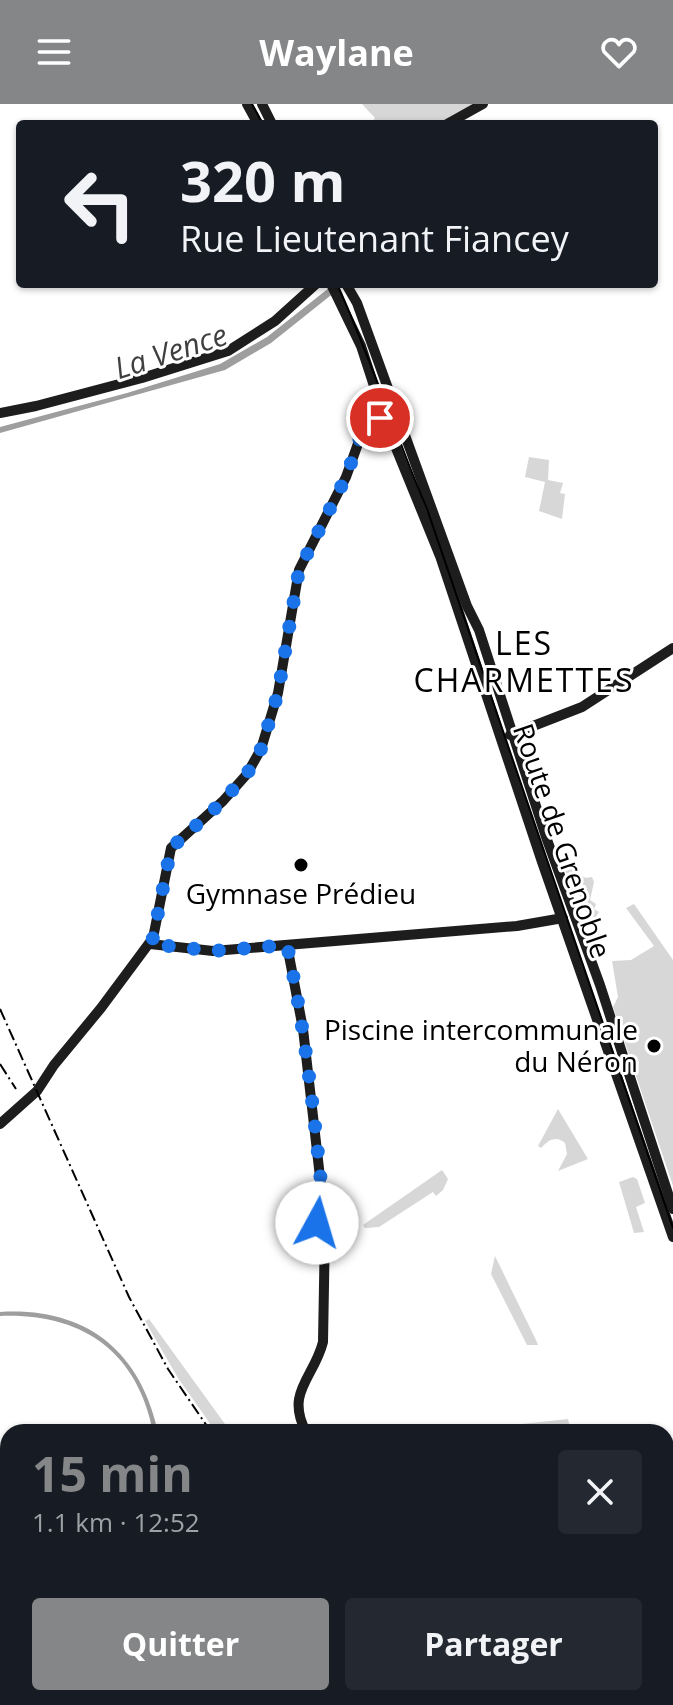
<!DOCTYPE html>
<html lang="fr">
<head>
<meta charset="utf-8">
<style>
  :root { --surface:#171b24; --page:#242831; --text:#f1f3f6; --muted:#9ea1a6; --accent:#858687 }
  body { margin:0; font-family:"Open Sans",sans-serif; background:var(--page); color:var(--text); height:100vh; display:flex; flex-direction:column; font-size:30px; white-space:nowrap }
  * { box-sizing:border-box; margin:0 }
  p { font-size:26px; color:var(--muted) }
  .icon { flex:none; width:44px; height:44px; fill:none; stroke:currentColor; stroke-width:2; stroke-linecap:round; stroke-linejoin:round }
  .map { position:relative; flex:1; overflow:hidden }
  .side { position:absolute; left:0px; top:1320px; width:674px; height:282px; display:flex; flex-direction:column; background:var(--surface); border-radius:24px 24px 0 0; box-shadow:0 2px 6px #0004 }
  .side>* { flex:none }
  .hud { position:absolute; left:16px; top:16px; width:642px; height:168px; border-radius:8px; box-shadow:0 2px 6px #0004; background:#171b24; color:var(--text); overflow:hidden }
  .pin { position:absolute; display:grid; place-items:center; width:68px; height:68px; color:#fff; margin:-34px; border:4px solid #fff; border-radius:50%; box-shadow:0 2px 8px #0007 }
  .me { position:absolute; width:88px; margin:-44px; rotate:6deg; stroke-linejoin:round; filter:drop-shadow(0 0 6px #0008) }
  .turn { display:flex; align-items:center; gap:28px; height:168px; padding:0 32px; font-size:36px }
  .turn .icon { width:104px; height:104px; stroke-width:2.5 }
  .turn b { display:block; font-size:56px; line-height:68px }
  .round { display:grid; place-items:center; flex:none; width:84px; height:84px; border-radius:8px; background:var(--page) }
  .overview { display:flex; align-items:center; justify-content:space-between; height:136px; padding:0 32px }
  h1 { font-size:48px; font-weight:700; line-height:60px; color:var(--accent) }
  .cta { display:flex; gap:16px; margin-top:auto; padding:16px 32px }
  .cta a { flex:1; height:92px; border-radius:8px; background:var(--accent); color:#fff; font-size:32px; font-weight:700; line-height:92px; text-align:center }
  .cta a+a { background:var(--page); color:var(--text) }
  header { display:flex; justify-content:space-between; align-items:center; height:104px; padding:0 32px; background:var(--accent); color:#fff; font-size:36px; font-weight:700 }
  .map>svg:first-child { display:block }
  .green { fill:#d7d7d7 }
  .water { fill:#9e9e9e }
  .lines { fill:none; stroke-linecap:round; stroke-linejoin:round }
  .secondary { stroke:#1d1d1d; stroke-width:10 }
  .highway { stroke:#000; stroke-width:12 }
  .tram { stroke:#000; stroke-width:2 }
  .rail { stroke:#000; stroke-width:2; stroke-dasharray:12 4 2 4; stroke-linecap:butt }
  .route { stroke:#1a73e8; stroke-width:14; stroke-dasharray:0 25.2 }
  .poi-dot { fill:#000; stroke:#fff; stroke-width:3 }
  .labels { text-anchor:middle; stroke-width:6; stroke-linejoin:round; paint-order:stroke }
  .street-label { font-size:28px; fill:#000; stroke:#fff }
  .poi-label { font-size:28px; fill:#000; stroke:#fff }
  .water-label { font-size:30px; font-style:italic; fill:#3f3f3f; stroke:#fff }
  .quarter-label { font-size:32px; letter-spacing:2px; fill:#000; stroke:#fff }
</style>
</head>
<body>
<header><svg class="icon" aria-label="menu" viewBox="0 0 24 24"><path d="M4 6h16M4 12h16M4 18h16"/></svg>Waylane<svg class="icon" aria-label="heart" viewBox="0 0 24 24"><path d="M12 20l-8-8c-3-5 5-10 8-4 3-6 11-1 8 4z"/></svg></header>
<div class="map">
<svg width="673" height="1601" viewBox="0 0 673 1601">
  <rect width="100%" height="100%" fill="#fff"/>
  <g class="green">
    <path d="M362,0H478L443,20H371L375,14Z"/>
    <path d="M529,353L549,356L548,376L563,379L560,389L565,390L562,415L539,407L545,378L525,373Z"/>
    <path d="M575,759L578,770L586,774L592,773L594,778L590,796L596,800L594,805L599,808L595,814L589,817L576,781L564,766Z"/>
    <path d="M634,800L673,856V1082L613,903L618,893L612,857L631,856L654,842L626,804Z"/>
    <path d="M558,1005L588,1055L558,1067L567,1050L565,1039C556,1031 548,1036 541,1044L538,1042Z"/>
    <path d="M442,1066L448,1075L443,1086L436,1092L433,1088L379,1123L365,1124L363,1121Z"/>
    <path d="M633,1073L637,1075L645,1099L636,1103L644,1128L634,1129L619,1078Z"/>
    <path d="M495,1152L536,1236L538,1241H527L491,1170Z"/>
    <path d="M149,1215L230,1327L235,1328H216L178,1274L145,1217Z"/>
    <path d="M568,1315L571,1328H446Z"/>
  </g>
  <g class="water">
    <path d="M334,180H345L271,239L225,266L0,329V323L127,289L220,260L267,233Z"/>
    <path d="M0,1208C85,1203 140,1246 158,1328H153C137,1247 82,1209 0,1212Z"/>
  </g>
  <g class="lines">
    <g class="secondary">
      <path d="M247,0L258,20"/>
      <path d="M262,0L272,20"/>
      <path d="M447,20L483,0"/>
      <path d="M331,180L361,242L387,322L440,452L542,758L673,1133"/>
      <path d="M346,180L357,199L467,502L479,526L546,733L600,881L673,1105"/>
      <path d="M0,309L36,302L142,274L228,247L275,217L316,180"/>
      <path d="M510,631L582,603L673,544"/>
      <path d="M150,840L213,847L517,822L563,814"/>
      <path d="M287,841L303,925L324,1108"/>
      <path d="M0,1020L37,987L54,961L101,904L153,834L171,744L223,697L247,670L261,645L278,589L299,466L346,373L364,323L370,317L389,310"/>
      <circle cx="324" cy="1116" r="8"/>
      <path d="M306,1328C285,1288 314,1274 323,1238L325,1124"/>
      <path d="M0,1432L8,1444"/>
      <path d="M666,1574L673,1581"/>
      <path d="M191,1594L192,1601"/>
      <path d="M199,1594L204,1601"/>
    </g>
    <g class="highway">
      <path d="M0,1552L8,1553"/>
      <path d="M31,1601L34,1594"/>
    </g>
    <g class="tram">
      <path d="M252,0L263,20"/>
      <path d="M337,180C371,254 395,331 427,405L673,1124"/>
    </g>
    <g class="rail">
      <path d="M0,905L129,1193L168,1265L211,1328"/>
      <path d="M0,960L16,985"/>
      <path d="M461,1594L468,1601"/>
    </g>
  </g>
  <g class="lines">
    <path class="route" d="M317,1119L318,1111L324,1108C315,1019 306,929 287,841L213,847L150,840L153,834L171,744L220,700L247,670L261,645L278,589L299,466L346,373L364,323L380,314"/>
  </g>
  <g class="poi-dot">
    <circle cx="301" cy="761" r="8"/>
    <circle cx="654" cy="942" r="8"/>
  </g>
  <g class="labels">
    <g class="street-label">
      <text transform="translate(562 737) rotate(71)" y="10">Route de Grenoble</text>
    </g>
    <g class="poi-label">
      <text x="301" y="800">Gymnase Prédieu</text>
      <text x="638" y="936" text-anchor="end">Piscine intercommunale<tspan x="638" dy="32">du Néron</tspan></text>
    </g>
    <g class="water-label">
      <text transform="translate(171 248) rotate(-18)" y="10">La Vence</text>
    </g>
    <g class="quarter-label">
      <text x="524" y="551">LES<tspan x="524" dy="37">CHARMETTES</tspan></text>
    </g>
  </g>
</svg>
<div class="pin" style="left:380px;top:314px;background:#d93025"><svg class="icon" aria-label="arrive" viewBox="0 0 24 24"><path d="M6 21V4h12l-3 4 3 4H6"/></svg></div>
<svg class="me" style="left:317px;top:1119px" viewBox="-20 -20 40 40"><circle r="19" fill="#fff"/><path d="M0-13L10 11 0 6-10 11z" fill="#1a73e8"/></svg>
<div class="hud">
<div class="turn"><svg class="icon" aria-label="left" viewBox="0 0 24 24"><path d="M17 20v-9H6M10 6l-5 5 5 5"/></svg><div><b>320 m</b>Rue Lieutenant Fiancey</div></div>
</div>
<section class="side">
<div class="overview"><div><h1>15 min</h1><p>1.1 km · 12:52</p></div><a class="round"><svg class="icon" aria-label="close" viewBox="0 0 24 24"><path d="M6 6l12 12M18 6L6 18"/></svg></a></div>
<div class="cta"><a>Quitter</a><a>Partager</a></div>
</section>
</div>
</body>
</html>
